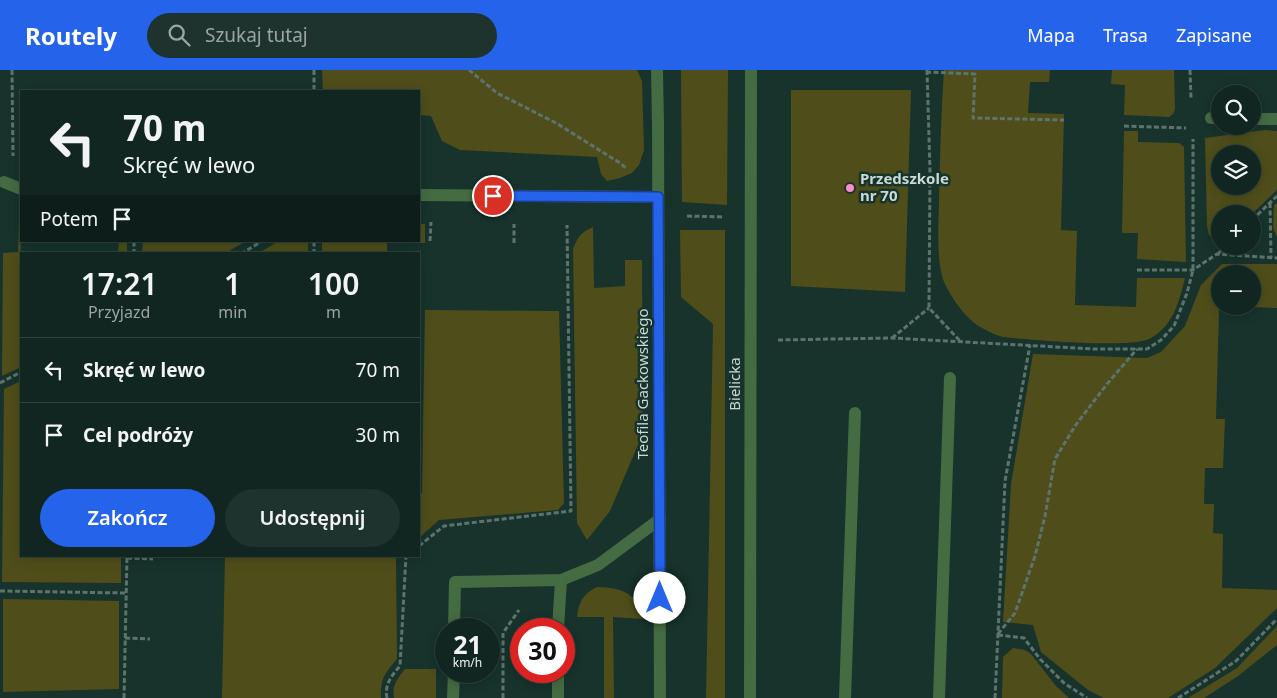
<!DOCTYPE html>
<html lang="pl">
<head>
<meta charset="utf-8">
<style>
  :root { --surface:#112621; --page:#1e322e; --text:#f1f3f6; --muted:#9ca5a5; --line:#30433f; --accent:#2563eb }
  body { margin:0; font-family:"Noto Sans",sans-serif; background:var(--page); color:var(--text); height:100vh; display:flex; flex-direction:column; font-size:19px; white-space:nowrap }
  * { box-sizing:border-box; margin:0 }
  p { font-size:16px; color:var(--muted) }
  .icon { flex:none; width:28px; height:28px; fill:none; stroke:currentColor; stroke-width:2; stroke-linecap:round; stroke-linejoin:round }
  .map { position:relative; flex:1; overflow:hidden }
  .sheet { position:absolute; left:20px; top:182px; width:400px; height:305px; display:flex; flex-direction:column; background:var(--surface); border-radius:0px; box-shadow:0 2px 12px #0003,0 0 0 1px var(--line) }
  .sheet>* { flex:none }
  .guide { position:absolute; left:20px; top:20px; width:400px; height:152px; border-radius:0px; box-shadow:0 2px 12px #0003,0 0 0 1px var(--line); background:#112621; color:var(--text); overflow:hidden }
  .buttons { position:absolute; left:1211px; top:15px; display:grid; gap:10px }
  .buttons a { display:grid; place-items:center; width:50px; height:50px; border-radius:50%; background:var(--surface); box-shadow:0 2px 12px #0003,0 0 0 1px var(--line); font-size:25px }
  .speed { position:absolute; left:435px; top:548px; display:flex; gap:10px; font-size:25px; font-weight:700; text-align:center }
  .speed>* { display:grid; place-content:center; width:65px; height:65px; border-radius:50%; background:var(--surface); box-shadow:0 2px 12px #0003,0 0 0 1px var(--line); line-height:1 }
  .speed small { font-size:12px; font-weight:400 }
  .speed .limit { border:8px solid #d22; background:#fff; color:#111 }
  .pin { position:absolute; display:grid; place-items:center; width:42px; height:42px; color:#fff; margin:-21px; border:2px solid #fff; border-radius:50%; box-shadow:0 1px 5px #0007 }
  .me { position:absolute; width:55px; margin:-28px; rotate:0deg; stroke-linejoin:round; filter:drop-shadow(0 0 4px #0008) }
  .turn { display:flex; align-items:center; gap:18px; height:105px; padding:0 20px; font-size:22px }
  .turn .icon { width:65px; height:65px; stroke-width:2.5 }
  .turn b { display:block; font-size:35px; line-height:42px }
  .then { display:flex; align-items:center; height:48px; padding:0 20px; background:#0003; gap:10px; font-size:19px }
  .eta { display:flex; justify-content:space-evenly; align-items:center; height:85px; text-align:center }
  .eta b { font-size:30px; font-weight:600; line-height:35px }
  .button { display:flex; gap:10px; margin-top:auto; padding:10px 20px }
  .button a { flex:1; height:58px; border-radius:30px; background:var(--accent); color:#fff; font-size:20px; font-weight:600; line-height:58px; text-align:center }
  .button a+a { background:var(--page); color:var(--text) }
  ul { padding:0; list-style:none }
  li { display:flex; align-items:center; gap:15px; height:65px; padding:0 20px; border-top:1px solid var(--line) }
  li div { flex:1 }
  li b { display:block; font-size:19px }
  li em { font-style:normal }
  header { display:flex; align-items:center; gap:30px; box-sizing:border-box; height:70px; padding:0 25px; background:var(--accent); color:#fff }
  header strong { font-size:24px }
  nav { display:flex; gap:28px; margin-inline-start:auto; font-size:18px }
  .search { width:350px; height:45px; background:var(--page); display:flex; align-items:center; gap:12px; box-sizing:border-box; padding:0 18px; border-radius:28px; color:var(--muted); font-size:19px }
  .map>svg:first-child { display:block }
  .green { fill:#4f4e1a; fill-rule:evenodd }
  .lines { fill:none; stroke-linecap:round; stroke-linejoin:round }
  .path { stroke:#5d746e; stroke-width:3; stroke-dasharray:5 2.5; stroke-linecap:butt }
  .minor { stroke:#456b42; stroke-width:12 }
  .route-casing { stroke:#184099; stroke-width:12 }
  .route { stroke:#2563eb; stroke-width:9 }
  .poi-dot { fill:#f98fca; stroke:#17332c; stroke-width:2 }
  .labels { text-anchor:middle; stroke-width:5; stroke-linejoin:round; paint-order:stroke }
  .poi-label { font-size:15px; font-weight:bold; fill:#c9d9d5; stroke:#17332c; text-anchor:start }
  .street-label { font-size:15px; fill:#c9d9d5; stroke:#17332c }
</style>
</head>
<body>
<header>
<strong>Routely</strong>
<div class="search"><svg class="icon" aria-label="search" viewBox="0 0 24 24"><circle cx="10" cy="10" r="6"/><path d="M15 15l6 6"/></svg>Szukaj tutaj</div>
<nav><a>Mapa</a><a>Trasa</a><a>Zapisane</a></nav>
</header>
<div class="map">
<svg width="1277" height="628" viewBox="0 0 1277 628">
  <rect width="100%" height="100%" fill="#17332c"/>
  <g class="green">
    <path d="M322,0H637L642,11L644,80L639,95L632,103L620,108L607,111L601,104L597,87L460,80L442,71L431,46L419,45V21H323Z"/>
    <path d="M681,0H728L727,135L682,132Z"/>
    <path d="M944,0H1050L1049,12H1030L1028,43L1064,44L1061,160L1077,161L1075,235L1136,237L1137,208H1185C1179,231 1174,255 1151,268C1134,279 1028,270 1004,267C998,266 991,263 986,260C968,252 955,233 946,216C935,196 939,152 939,129C940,86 941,43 944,0Z"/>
    <path d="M1112,0H1174L1175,39L1173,44L1169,47L1124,45L1125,15L1111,14Z"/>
    <path d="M791,20H911L905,222L791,216Z"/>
    <path d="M1265,60L1277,61V120L1252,144H1220V169L1217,170L1209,165L1207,156L1205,68ZM1220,84H1252V116H1220Z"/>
    <path d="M1124,61H1138V72L1179,73L1184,77L1186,192L1137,189L1138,163H1122Z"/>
    <path d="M1277,133V167L1273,158L1274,135Z"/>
    <path d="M19,150H21L20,247L21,248V297L2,306L3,183L18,182Z"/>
    <path d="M419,154H425V173L387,172V184H322V171H419Z"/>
    <path d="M593,157L594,218L625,216V190H642L643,363L610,441L587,470L577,453L573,179C577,168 581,162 593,157Z"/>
    <path d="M680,160H725V628H706L713,254L681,227Z"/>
    <path d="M119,171H127V184H118Z"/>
    <path d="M143,171H246L224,184H142Z"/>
    <path d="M279,171H308V184H257Z"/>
    <path d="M1222,194H1277V238L1224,236H1252V204H1220L1216,349H1225L1223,398H1205L1204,434H1214L1213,463L1223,464L1222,518L1277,520V538L1215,598L1168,628H1104L1088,620L1041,582L1033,555L1003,552L1011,414L1033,284L1147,288L1161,282L1185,256L1201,215Z"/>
    <path d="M425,240L559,241L564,433L558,440L439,450L419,468V423H422Z"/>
    <path d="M21,311V486H121V513L2,512L4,319Z"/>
    <path d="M225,486H398L396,488L397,589C385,603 380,609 381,628H222Z"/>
    <path d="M597,517C623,518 636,522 643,549L613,547L614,628H604V547H577C579,532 583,524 597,517Z"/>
    <path d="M3,529L119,531V619L3,622Z"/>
    <path d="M1277,556V575L1238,606L1204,628H1188L1237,598Z"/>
    <path d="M1013,578L1025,580L1031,584L1056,616L1069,628H1002L1003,587Z"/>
    <path d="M405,599H436V628H394C392,615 397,609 405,599Z"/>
  </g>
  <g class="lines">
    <g class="path">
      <path d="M12,0L13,86"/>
      <path d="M314,0V21"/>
      <path d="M469,0L497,23L556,53L620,93L627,99"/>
      <path d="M927,0L930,101L929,238L960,271"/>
      <path d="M1190,0L1191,28"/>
      <path d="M926,2L975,4L973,48L1064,50"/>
      <path d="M1124,56L1186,58"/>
      <path d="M1270,133L1271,188"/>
      <path d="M687,146L724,147"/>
      <path d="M1252,150L1277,126"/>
      <path d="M430,171L431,152"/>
      <path d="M514,173V154"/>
      <path d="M134,184V171"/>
      <path d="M241,184L262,171"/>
      <path d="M314,184V171"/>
      <path d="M1218,184L1225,176"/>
      <path d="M1137,200H1193L1217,184L1277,188"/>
      <path d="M892,268L929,238"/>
      <path d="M778,270L892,268L1094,279H1147L1161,270L1174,256L1187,223L1193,200V69"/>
      <path d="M0,313L21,302"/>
      <path d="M419,476L444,456L571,441L567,155"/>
      <path d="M127,488L153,489"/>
      <path d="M0,521L126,523"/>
      <path d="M998,564L1015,543L1035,486L1045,446L1055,389L1075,356L1107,314L1137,279"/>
      <path d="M998,565L1024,568L1040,589L1064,613L1087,628"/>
      <path d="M125,568L150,569"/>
      <path d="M124,628L127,486"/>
      <path d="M387,628C384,615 392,605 400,596L406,486"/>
      <path d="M503,628V563L519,540"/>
      <path d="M995,628L1005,411L1030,275"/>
      <path d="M1178,628L1236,591L1277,549"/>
    </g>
    <g class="minor">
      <path d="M657,0L658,54L660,628"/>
      <path d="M1211,48H1220"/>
      <path d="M1252,49H1277"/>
      <path d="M4,112L21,119"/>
      <path d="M419,125L658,127"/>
      <path d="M454,559L455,512L561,510L598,495L660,449"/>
      <path d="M558,559L561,510"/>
      <path d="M558,601V628"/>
      <path d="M453,628L454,601"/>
      <path d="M750,628L751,0"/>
      <path d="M845,628L855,343"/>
      <path d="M939,628L950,308"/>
    </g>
  </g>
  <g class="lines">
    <g class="route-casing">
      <path id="route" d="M493,126L658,127L660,528"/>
    </g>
    <use href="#route" class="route"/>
  </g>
  <circle class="poi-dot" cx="850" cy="118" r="5"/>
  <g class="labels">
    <g class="poi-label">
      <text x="860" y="114">Przedszkole<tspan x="860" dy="17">nr 70</tspan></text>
    </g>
    <g class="street-label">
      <text transform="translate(643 314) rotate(-90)" y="5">Teofila Gackowskiego</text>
      <text transform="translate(735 314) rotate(-90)" y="5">Bielicka</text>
    </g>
  </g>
</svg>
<div class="buttons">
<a><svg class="icon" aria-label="search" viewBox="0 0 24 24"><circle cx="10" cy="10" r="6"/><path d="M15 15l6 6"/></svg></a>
<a><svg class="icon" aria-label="layers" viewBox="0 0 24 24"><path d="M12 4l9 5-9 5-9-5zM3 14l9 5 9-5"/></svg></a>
<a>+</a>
<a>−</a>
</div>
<div class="speed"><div>21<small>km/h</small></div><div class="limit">30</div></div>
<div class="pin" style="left:493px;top:126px;background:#d93025"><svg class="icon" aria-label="arrive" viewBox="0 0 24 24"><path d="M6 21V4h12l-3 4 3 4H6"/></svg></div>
<svg class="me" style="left:660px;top:528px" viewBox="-20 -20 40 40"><circle r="19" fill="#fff"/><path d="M0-13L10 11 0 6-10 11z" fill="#2563eb"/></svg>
<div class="guide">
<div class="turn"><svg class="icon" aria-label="left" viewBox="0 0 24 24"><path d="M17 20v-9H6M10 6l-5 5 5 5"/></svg><div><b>70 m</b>Skręć w lewo</div></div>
<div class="then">Potem<svg class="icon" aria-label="arrive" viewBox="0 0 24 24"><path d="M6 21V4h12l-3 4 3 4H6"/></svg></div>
</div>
<section class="sheet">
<div class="eta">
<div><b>17:21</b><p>Przyjazd</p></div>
<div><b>1</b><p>min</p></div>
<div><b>100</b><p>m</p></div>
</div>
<ul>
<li><svg class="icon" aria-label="left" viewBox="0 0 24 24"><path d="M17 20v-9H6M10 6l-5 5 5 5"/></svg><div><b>Skręć w lewo</b></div><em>70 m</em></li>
<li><svg class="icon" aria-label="arrive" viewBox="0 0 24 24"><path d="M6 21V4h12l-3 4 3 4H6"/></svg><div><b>Cel podróży</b></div><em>30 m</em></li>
</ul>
<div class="button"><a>Zakończ</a><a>Udostępnij</a></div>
</section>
</div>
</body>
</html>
